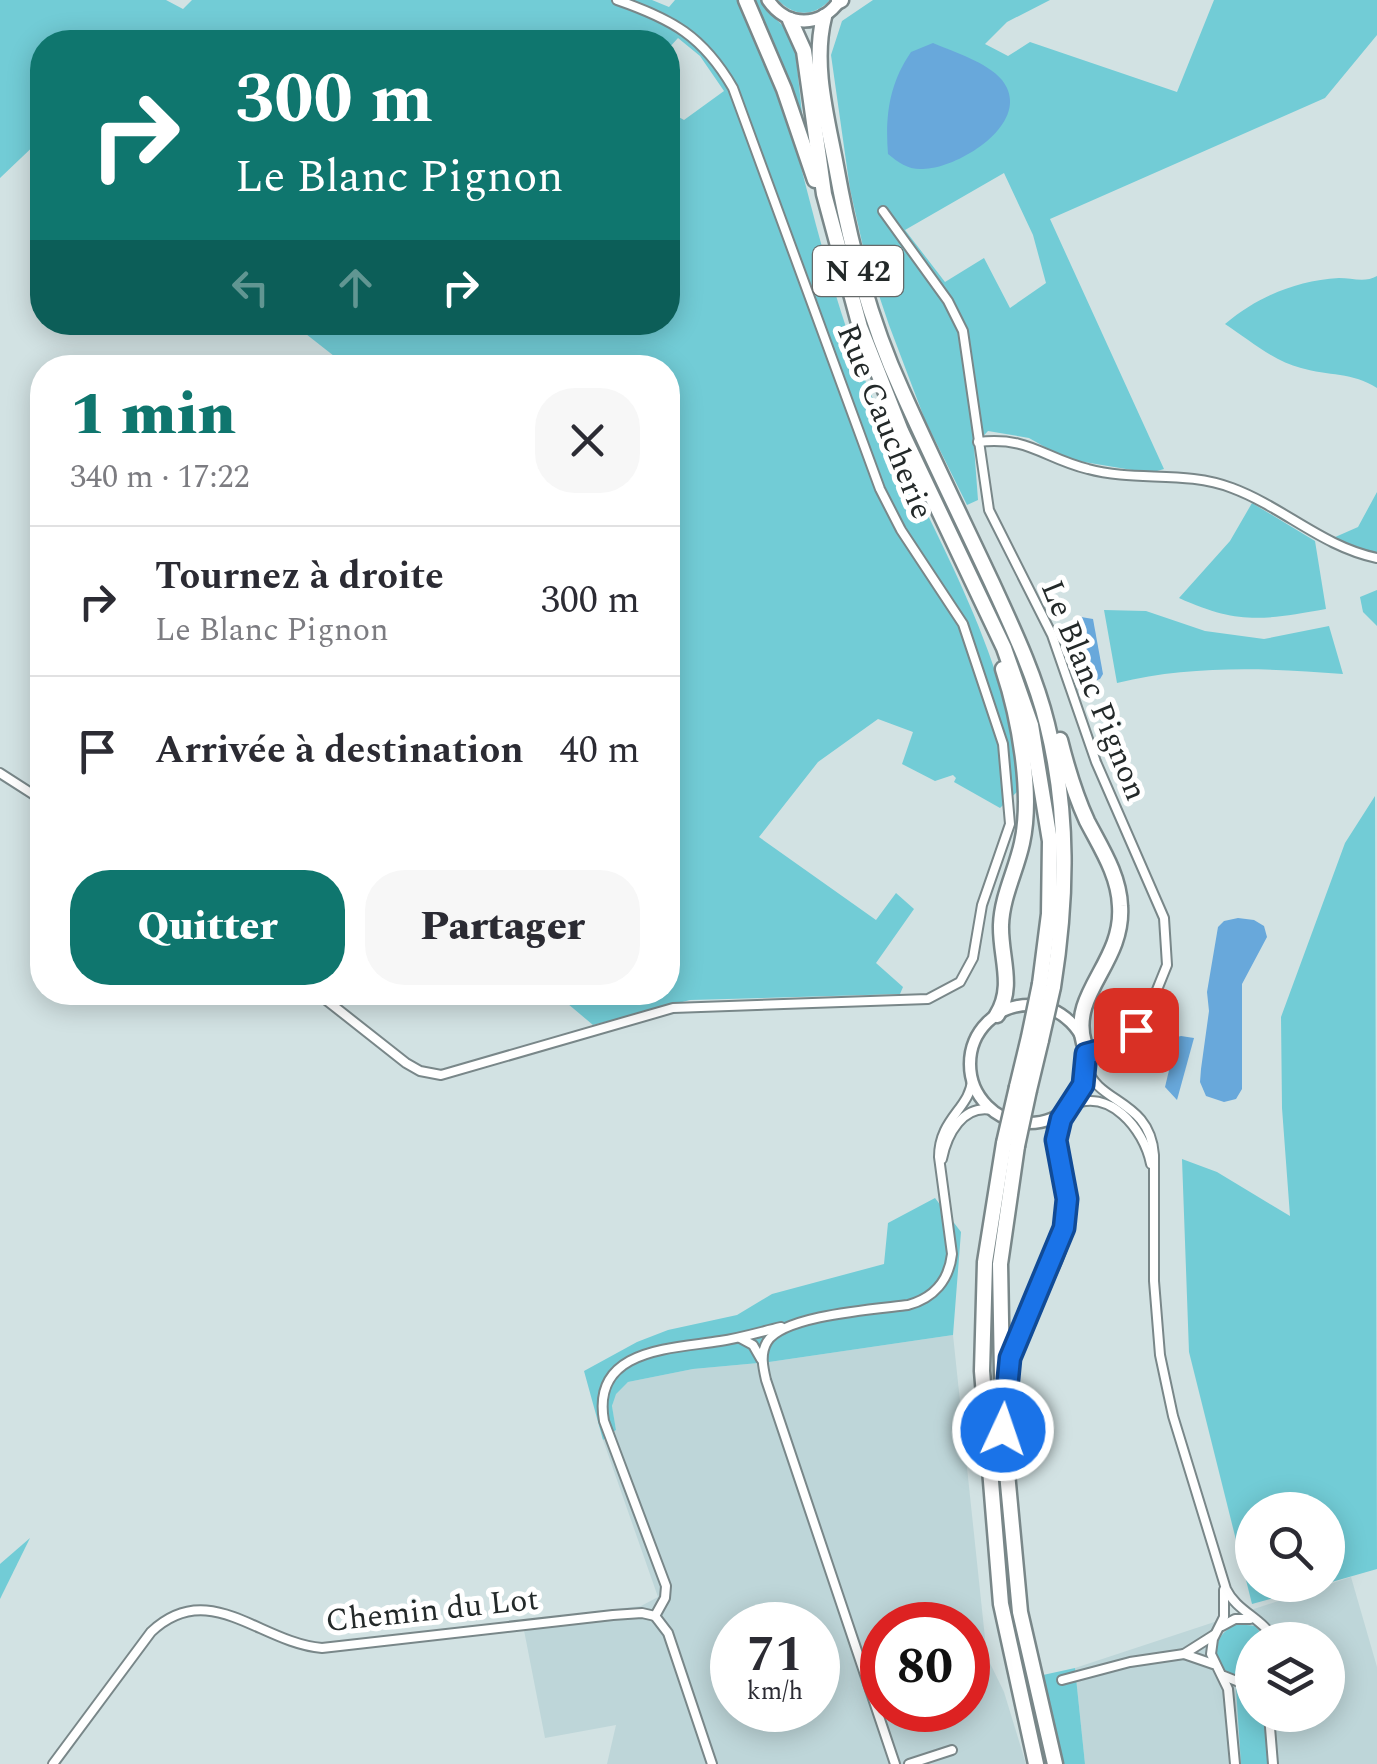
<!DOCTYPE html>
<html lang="fr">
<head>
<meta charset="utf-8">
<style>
  :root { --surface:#fff; --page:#f7f7f7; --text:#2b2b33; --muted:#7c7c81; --line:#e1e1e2; --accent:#0f766e }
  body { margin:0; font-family:Spectral,serif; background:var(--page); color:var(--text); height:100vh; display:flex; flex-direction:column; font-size:38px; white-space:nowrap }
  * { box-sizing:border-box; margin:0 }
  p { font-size:32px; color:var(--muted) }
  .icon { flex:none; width:55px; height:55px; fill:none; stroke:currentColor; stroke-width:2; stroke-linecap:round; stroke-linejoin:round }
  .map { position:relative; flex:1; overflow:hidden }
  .panel { position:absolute; left:30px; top:355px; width:650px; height:650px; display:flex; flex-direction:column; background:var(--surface); border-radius:40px; box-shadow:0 5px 25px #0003 }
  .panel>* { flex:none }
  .top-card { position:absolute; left:30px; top:30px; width:650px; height:305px; border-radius:40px; box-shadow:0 5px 25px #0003; background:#0f766e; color:#fff; overflow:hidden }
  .controls { position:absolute; left:1235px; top:1492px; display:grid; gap:20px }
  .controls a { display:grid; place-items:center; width:110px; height:110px; border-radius:50%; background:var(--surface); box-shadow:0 5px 25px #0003; font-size:50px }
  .speed { position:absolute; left:710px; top:1602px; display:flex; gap:20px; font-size:50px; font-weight:700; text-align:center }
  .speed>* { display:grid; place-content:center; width:130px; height:130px; border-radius:50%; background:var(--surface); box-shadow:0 5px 25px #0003; line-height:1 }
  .speed small { font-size:25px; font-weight:400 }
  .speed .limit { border:15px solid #d22; background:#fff; color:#111 }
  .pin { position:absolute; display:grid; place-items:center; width:85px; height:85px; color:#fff; margin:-42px; border-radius:20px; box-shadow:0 5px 15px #0006 }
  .me { position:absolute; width:110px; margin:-55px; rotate:3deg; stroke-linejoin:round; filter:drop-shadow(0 0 8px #0008) }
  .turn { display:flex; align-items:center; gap:35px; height:210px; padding:0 40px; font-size:45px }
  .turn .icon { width:130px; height:130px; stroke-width:2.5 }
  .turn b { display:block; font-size:70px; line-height:85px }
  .lanes { display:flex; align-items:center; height:95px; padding:0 40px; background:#0003; justify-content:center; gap:50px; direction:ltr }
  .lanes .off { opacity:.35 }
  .round { display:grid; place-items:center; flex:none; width:105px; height:105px; border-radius:40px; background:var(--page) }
  .headline { display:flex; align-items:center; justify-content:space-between; height:170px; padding:0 40px }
  h1 { font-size:60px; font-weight:800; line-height:75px; color:var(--accent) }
  .button { display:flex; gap:20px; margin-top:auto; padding:20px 40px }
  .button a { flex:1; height:115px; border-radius:40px; background:var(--accent); color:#fff; font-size:40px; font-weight:800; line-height:115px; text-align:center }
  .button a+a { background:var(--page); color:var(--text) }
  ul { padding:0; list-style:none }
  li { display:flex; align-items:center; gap:30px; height:150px; padding:0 40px; border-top:2px solid var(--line) }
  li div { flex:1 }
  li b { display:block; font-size:38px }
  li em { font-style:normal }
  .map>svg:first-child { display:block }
  .built { fill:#bed6d9; fill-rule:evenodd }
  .green { fill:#72ccd6; fill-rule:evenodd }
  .water { fill:#68a8db }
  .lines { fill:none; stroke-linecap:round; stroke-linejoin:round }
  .street-casing { stroke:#798789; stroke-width:12 }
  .secondary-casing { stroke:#798789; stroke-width:15 }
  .primary-casing { stroke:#798789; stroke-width:16 }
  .highway-casing { stroke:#798789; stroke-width:19 }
  .street { stroke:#fff; stroke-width:8 }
  .secondary { stroke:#fff; stroke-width:10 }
  .primary { stroke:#fff; stroke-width:11 }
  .highway { stroke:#fff; stroke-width:14 }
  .highway-bridge-casing { stroke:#798789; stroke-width:19; stroke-linecap:butt }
  .highway-bridge { stroke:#fff; stroke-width:14 }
  .route-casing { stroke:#114b97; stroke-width:25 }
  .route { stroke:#1a73e8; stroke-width:18 }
  .labels { text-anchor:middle; stroke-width:10; stroke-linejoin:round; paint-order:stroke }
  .shield { fill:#fff; stroke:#656969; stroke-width:2.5 }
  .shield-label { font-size:30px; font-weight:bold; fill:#232929 }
  .street-label { font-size:32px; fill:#232929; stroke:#fff }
</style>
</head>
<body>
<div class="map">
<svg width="1377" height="1764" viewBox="0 0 1377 1764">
  <rect width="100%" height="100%" fill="#d2e2e3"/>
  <g class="built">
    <path d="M953,1335L987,1657L1004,1692L1026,1764H607L616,1725L545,1738L522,1620L641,1606L658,1597L603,1440L616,1430L612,1407L615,1394L628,1382L693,1369L769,1362ZM732,1625H818V1710H732ZM882,1625H968V1710H882Z"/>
    <path d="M1351,1577L1377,1667V1764H1085L1075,1668ZM1252,1640H1328V1715H1252Z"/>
  </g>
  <g class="green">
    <path d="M0,0H166L183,9L192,0H652L669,7L675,0H761C768,15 784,24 794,38L803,123L791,129C816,223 837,317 876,406C919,504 975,597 1004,700C1013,729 1015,761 1018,791L1000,808L954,782L956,778L953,775L935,781L902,764L913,732L878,719L818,762L759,837L876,920L896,893L914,909L876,963L903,987L900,994L690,1000L593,1025L555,993L668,992V368L348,367L292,323L668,322V111L684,120L724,91L700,56L678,38L668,49V42H42V138L0,178Z"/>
    <path d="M778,0H830C814,17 794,17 778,0Z"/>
    <path d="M873,0H1050L1007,22L985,44L1008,56L1030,42L1177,92L1214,0H1377V35L1325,98L1050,219L1164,469L1150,473L1066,459L1029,438L988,431L974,446L978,500L967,505L925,420L889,325L864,251L850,189L831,55L842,21ZM1004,173L1033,235L1046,283L1010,308L984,258L945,282L905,230Z"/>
    <path d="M1377,276V388C1353,372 1328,376 1301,368C1273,361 1248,339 1225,324C1259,296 1295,281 1339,278C1352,278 1365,283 1377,276Z"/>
    <path d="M1377,492V554L1333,538L1358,527Z"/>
    <path d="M1252,503L1315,541L1326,609C1263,620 1239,625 1179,598L1230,541Z"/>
    <path d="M1377,590V626L1363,612L1360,597Z"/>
    <path d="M1104,610L1146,611L1205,631L1264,639L1329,626L1343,674C1268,668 1191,665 1117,683Z"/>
    <path d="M1375,796L1377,1569L1328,1583V1510H1252V1585H1320L1252,1604L1189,1352L1182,1159L1217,1172L1290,1216L1282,1108L1281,1017L1345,843Z"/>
    <path d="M935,1198L961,1232L953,1335L769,1362L693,1369L628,1382L616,1394L612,1406L616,1430L603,1440L584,1371L637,1342L668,1330L737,1315L772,1294L884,1264L888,1223Z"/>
    <path d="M30,1538L0,1599V1564Z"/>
    <path d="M1238,1624L1255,1626L1267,1640H1252V1676C1215,1683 1202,1637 1238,1624Z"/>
    <path d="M1075,1668L1085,1764H1062L1043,1675Z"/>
    <path d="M1252,1687V1715H1265L1269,1764H1241L1236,1688Z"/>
  </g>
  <g class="water">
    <path d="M933,43C954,52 987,62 1002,80C1035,122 958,169 923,169C909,170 899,163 888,154C885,116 889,84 911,52Z"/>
    <path d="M1081,617L1093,619L1103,674L1100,679L1085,684L1080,682L1069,630Z"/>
    <path d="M1238,918L1254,920L1264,926L1267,937L1242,984V1089L1236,1099L1224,1102L1206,1096L1200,1082L1201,1069L1209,1011L1207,992L1218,927L1224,921Z"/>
    <path d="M1181,1036L1194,1038L1177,1100L1165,1087L1177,1037Z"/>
  </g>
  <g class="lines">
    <g class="street-casing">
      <g id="street">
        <path d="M883,211L948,301L963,331L989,510L1052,635L1096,762L1164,918L1167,965L1148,1012L1123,1042L1087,1054"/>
        <path d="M978,442C1029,436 1043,458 1088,469C1135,482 1186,470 1232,488C1283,507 1323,547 1377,558"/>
        <path d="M0,773L42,800"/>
        <path d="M316,992L406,1063L420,1071L441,1075L673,1008L928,999L960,982L973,958L982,905L1010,824L1003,744L963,624L901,530L880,489L733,88C703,36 672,19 617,0"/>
        <path d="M1087,1067C1097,1104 1150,1099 1154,1155V1281L1160,1355L1173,1416L1226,1589C1237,1612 1263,1618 1274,1640"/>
        <path d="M1070,1106C1109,1086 1144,1129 1151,1164"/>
        <path d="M942,1159C947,1134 963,1104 992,1110"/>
        <path d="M740,1338L753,1345L761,1359"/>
        <path d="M1224,1590V1617L1213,1639L1211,1654L1228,1689L1235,1764"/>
        <path d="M655,1616L665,1598L666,1586L604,1421C591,1348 672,1349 720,1341C741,1338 760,1332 781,1327"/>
        <path d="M655,1616L668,1633L712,1764"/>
        <path d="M1222,1626L1235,1619H1250"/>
        <path d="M1184,1654L1213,1664"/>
        <path d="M1224,1676L1239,1682L1252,1681"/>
        <path d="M1062,1680L1130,1662L1184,1654L1214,1635"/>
        <path d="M1269,1715L1273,1764"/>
        <path d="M53,1764L151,1632C209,1577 260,1643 322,1648L613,1615L642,1613L655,1616"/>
        <path d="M895,1764L766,1380C763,1367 760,1354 767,1342C783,1315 878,1309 908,1305C934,1298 949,1280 952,1254L939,1157C939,1118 971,1108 972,1079"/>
        <path d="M909,1764L952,1750"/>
      </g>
    </g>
    <g class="secondary-casing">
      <circle id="secondary" cx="1029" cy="1064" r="59"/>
    </g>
    <g class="primary-casing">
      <path id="primary" d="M768,0C787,28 821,28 840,0"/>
    </g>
    <g class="highway-casing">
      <g id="highway">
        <path d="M746,0L784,89L815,180"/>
        <path d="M839,1L841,0"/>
        <path d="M824,17C812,65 827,118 836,166C850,244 869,319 902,391C931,456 962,519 992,583C1013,629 1035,675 1047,724C1069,812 1067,899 1053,987"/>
        <path d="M790,20L804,51L824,194L860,327L901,431L1004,648L1031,725L1050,841L1049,914L1040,984"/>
        <path d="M1060,740C1067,768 1075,795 1087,821C1101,848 1119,875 1120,906C1124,963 1069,993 1084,1043"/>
        <path d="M997,1015C1015,986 1000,957 1001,925C1002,896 1016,871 1022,843C1033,793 1019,717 1003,669"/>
        <path d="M1017,1087L1029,1037"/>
        <path d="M1029,1090L1041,1040"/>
        <path d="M1004,1143L985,1262L982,1371L1001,1604L1036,1764"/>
        <path d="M1017,1146L1000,1264L1003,1430L1020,1612L1055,1764"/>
        <path d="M1007,1373C1015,1318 1058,1274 1066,1219C1072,1178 1041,1142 1070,1106"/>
      </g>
    </g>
    <use href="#street" class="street"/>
    <use href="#secondary" class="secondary"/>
    <use href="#primary" class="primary"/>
    <use href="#highway" class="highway"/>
    <g class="highway-bridge-casing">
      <g id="highway-bridge">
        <path d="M1029,1037L1040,984"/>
        <path d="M1041,1040L1053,987"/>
        <path d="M1004,1143L1017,1087"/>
        <path d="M1017,1146L1029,1090"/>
      </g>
    </g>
    <use href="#highway-bridge" class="highway-bridge"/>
  </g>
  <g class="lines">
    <g class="route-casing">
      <path id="route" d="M1003,1430L1010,1358L1064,1228L1067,1199L1056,1140L1061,1119L1083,1085L1086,1054L1116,1046L1136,1030"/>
    </g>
    <use href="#route" class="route"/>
  </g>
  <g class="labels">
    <rect class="shield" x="813" y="246" width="90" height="50" rx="8"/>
    <g class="shield-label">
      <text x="858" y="281">N 42</text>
    </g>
    <g class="street-label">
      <text transform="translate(886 421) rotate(68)" y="11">Rue Caucherie</text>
      <text transform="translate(1095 690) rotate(68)" y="11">Le Blanc Pignon</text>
      <text transform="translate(432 1609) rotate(-6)" y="11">Chemin du Lot</text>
    </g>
  </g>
</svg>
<div class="controls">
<a><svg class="icon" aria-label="search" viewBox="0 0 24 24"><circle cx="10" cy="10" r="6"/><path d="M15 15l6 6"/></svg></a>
<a><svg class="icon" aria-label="layers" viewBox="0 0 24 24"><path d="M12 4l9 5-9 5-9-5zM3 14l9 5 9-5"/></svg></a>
</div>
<div class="speed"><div>71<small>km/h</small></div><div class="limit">80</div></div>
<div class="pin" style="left:1136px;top:1030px;background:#d93025"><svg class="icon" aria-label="arrive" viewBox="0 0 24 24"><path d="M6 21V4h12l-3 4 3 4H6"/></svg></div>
<svg class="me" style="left:1003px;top:1430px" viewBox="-20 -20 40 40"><circle r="17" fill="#1a73e8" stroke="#fff" stroke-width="3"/><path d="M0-11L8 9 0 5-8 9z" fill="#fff"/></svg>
<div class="top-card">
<div class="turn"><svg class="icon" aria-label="right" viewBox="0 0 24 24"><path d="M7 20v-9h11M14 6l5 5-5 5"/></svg><div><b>300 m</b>Le Blanc Pignon</div></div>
<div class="lanes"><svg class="icon off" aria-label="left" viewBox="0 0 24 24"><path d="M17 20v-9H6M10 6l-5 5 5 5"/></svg><svg class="icon off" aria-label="ahead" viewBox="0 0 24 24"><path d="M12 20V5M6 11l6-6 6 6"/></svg><svg class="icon" aria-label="right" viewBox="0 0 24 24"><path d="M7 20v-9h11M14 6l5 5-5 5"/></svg></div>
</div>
<section class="panel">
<div class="headline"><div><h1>1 min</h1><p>340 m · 17:22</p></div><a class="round"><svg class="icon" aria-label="close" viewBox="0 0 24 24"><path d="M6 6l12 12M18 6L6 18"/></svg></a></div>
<ul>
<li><svg class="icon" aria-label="right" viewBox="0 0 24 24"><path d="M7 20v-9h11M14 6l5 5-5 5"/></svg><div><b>Tournez à droite</b><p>Le Blanc Pignon</p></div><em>300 m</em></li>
<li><svg class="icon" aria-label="arrive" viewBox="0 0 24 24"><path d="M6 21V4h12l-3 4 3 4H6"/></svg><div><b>Arrivée à destination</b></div><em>40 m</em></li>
</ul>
<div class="button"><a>Quitter</a><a>Partager</a></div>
</section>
</div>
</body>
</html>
